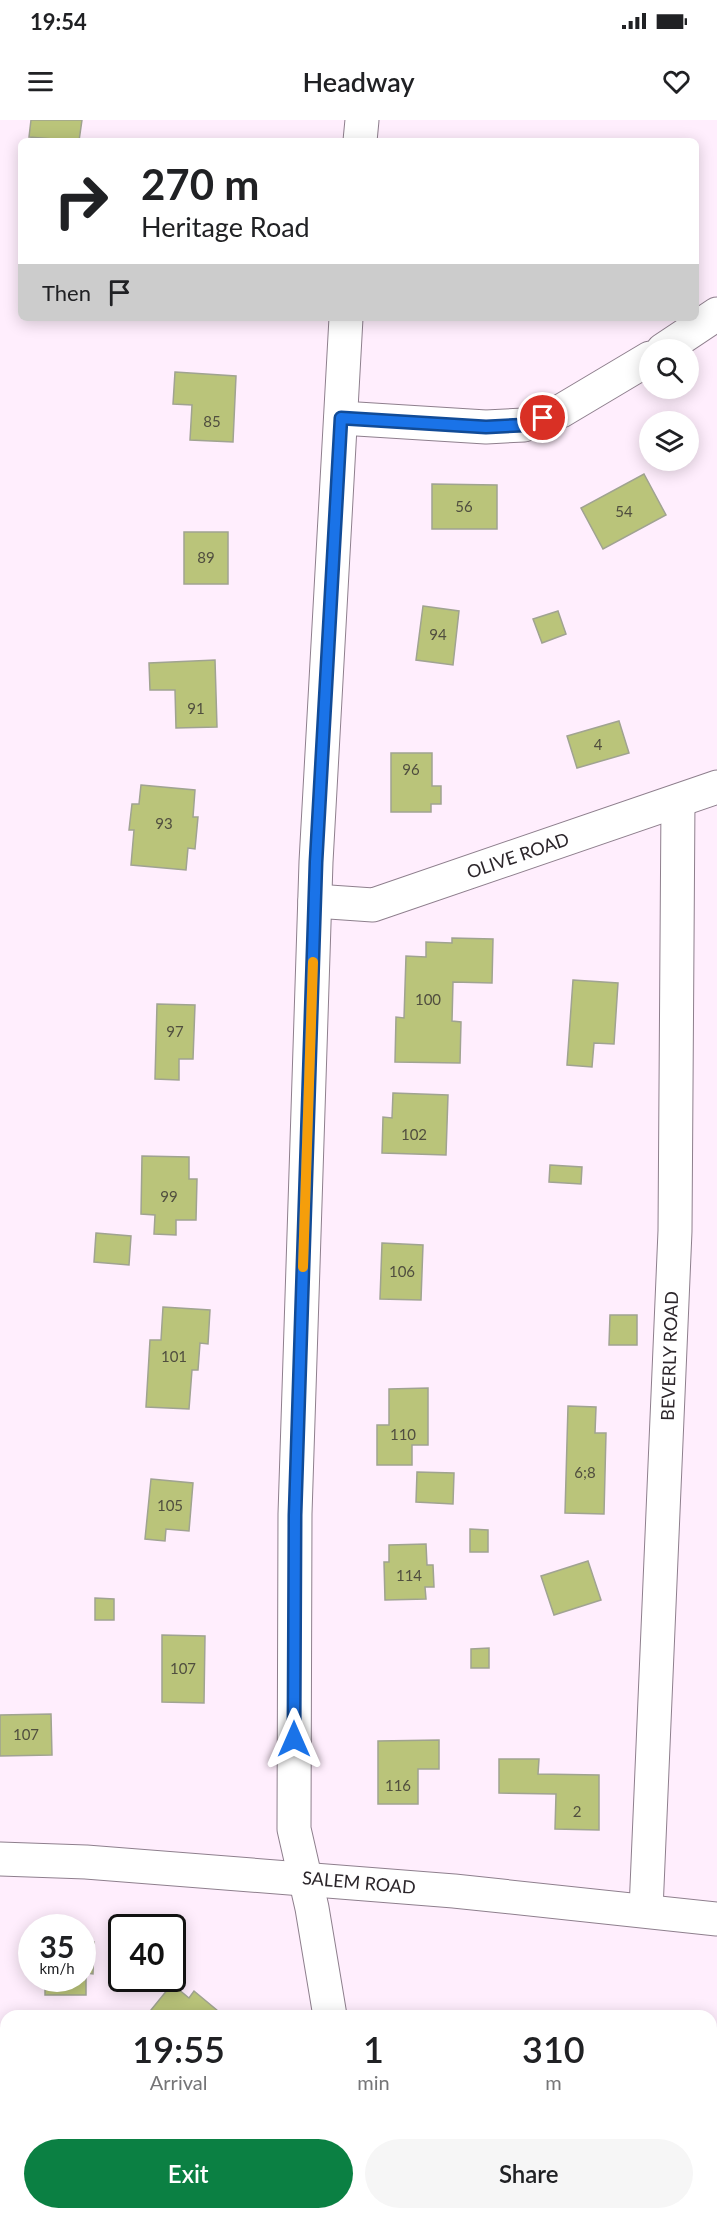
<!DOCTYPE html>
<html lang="en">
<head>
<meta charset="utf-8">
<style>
  :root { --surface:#fff; --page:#f6f6f6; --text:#202124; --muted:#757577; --accent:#0b8043 }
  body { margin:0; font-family:Lato,sans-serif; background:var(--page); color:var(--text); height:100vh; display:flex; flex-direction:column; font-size:22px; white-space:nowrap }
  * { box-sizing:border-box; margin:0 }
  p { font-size:20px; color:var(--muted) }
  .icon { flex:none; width:33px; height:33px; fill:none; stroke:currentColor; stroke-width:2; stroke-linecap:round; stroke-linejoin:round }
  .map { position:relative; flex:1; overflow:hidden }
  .drawer { position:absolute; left:0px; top:1890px; width:717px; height:210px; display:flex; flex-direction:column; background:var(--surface); border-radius:18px 18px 0 0; box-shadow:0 3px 15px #0003 }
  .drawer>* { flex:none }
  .hud { position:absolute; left:18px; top:18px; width:681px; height:183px; border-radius:9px; box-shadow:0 3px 15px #0003; background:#fff; color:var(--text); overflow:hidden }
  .fabs { position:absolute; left:639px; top:219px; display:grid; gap:12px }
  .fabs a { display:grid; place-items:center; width:60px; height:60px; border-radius:50%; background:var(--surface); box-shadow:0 3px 15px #0003; font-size:30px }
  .speed { position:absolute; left:18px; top:1794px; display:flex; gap:12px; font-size:30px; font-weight:700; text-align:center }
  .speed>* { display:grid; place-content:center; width:78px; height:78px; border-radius:50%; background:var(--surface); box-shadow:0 3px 15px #0003; line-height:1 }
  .speed small { font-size:15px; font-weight:400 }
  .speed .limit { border:3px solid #111; border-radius:9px; background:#fff; color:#111 }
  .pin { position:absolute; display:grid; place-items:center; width:51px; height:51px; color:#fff; margin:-26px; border:3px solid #fff; border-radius:50%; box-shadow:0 2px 6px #0007 }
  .me { position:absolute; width:66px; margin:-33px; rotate:0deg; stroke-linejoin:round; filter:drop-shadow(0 0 4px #0008) }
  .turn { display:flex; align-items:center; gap:21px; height:126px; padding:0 24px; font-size:27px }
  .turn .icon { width:78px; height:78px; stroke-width:2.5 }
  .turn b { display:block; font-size:42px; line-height:51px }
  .then { display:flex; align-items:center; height:57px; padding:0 24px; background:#0003; gap:12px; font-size:22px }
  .eta { display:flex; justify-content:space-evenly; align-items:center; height:102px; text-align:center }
  .eta b { font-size:36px; font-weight:600; line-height:42px }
  .action { display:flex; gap:12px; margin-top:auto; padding:12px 24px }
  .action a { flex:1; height:69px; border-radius:36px; background:var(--accent); color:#fff; font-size:24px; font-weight:600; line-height:69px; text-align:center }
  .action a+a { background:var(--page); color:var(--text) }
  .status { display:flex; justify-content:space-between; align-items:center; height:42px; padding:0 30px; background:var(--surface); direction:ltr }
  .status svg { height:16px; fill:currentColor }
  header { display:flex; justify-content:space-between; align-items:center; height:78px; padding:0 24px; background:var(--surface); font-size:27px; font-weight:600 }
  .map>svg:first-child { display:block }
  .building { fill:#bac47a; stroke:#a0a391; stroke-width:1.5 }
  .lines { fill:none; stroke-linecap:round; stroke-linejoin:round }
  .minor-casing { stroke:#8e7f8d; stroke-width:35 }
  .tertiary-casing { stroke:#8e7f8d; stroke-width:35 }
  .secondary-casing { stroke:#8e7f8d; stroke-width:35 }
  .minor { stroke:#fff; stroke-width:33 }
  .tertiary { stroke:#fff; stroke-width:33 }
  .secondary { stroke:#fff; stroke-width:33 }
  .route-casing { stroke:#114b97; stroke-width:15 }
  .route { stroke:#1a73e8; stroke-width:10 }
  .slow { stroke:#f59e0b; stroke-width:10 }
  .labels { text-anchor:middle; stroke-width:5; stroke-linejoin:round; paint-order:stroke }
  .number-label { font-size:15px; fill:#504e3f }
  .street-label { font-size:18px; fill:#2c262b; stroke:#fff }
</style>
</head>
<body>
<div class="status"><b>19:54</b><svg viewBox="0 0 49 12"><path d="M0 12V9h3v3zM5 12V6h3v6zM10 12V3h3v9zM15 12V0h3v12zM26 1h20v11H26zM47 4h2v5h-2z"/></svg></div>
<header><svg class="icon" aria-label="menu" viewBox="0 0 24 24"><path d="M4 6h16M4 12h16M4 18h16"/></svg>Headway<svg class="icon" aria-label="heart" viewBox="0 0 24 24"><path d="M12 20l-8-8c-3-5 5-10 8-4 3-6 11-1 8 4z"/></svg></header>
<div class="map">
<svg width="717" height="2100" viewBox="0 0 717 2100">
  <rect width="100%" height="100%" fill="#ffeefd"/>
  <g class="building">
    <path d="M31,0H82L79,21L29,17Z"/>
    <path d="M175,252L236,256L233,322L190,320L192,285L173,284Z"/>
    <path d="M644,354L666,395L603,429L581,388Z"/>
    <path d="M432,364L497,365V409H432Z"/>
    <rect x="184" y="412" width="44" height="52"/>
    <path d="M423,486L459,491L453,545L416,540Z"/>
    <path d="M558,491L566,514L542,523L533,499Z"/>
    <path d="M215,540L217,607L176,608L175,570H150L149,543Z"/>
    <path d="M619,601L629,633L577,648L567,616Z"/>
    <path d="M391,633H432V666H441V684H431V692H391Z"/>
    <path d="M141,665L195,670L193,697H198L195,729L188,728L186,750L131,745L134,710H129L132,684H139Z"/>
    <path d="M452,818L493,819L492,863L453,862L452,901L461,902L460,943L395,942L396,897L404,898L406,836L426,837V822L452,823Z"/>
    <path d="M573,860L618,863L614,924L594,923L592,947L567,945Z"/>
    <path d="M157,884L195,885L193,939H179V960L155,959Z"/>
    <path d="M393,973L448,975L446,1035L382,1033L383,997L392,998Z"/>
    <path d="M142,1036L189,1037V1059H197L196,1100H176V1115L154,1114L155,1095L141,1094Z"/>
    <path d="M550,1045L582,1047L581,1064L549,1062Z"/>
    <path d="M96,1113L131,1116L129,1145L94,1142Z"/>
    <path d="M382,1123L423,1125L421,1180L380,1179Z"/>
    <path d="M163,1187L210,1190L208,1224L200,1223L198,1250H192L189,1289L146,1287L150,1220H161Z"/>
    <path d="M610,1195H637V1225H609Z"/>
    <path d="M428,1268V1325H412V1345H377V1305H389V1269Z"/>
    <path d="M568,1286L596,1287L595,1313H606L604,1394L565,1393Z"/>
    <path d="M417,1352L454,1353L453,1384L416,1382Z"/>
    <path d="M151,1359L193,1363L189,1411L166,1409L165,1421L145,1419Z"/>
    <path d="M470,1409L488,1410V1432H470Z"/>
    <path d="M426,1424L427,1445H433L434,1467H425L426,1479L385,1480L384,1442H389V1425Z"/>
    <path d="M588,1441L601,1480L554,1495L541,1456Z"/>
    <path d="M95,1478L114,1479V1500H95Z"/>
    <path d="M162,1515L205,1516L204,1583L162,1582Z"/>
    <path d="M489,1528V1548H471V1529Z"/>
    <path d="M51,1594L52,1635L0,1636V1595Z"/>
    <path d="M439,1620V1649H418V1684H378V1621Z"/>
    <path d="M499,1639H539L538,1654L599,1655V1710L555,1709L556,1674L499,1673Z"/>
    <path d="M82,1822H94L93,1854L86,1853V1875H45V1858H82Z"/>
    <path d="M172,1864L189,1878L194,1871L224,1896H148L147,1895Z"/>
    <path d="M45,2094H82L84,2100H47Z"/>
  </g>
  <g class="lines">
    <g class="minor-casing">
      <g id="minor">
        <path d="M663,230L717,194"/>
        <path d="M341,298L486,307L524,305L561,291L650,238"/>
        <path d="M315,781L373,785L717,667"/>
        <path d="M646,1790L675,1111L678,681"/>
      </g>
    </g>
    <g class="tertiary-casing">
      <g id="tertiary">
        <path d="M360,21L362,0"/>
        <path d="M330,1896L312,1788L294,1709L295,1394L316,742L346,198"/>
        <path d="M376,2094L378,2100"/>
      </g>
    </g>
    <g class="secondary-casing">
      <path id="secondary" d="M0,1739L86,1742L454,1771L717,1799"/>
    </g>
    <use href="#minor" class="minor"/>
    <use href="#tertiary" class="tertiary"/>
    <use href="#secondary" class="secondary"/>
  </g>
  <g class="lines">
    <g class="route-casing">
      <path id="route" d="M294,1619L295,1395L316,742L341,298L486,307L524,305L543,298"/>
    </g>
    <use href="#route" class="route"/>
    <path class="slow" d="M303,1147L313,842"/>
  </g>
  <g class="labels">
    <g class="number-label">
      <text x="212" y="307">85</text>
      <text x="464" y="392">56</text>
      <text x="624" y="397">54</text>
      <text x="206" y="443">89</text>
      <text x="438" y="520">94</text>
      <text x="196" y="594">91</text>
      <text x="598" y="630">4</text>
      <text x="411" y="655">96</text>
      <text x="164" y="709">93</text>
      <text x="428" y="885">100</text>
      <text x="175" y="917">97</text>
      <text x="414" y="1020">102</text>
      <text x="169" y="1082">99</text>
      <text x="402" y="1157">106</text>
      <text x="174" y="1242">101</text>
      <text x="403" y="1320">110</text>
      <text x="585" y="1358">6;8</text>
      <text x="170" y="1391">105</text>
      <text x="409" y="1461">114</text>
      <text x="183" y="1554">107</text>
      <text x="26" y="1620">107</text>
      <text x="398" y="1671">116</text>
      <text x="577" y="1697">2</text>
    </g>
    <g class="street-label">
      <text transform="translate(518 736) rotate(-19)" y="6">OLIVE ROAD</text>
      <text transform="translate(670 1236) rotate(-88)" y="6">BEVERLY ROAD</text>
      <text transform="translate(359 1763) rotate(5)" y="6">SALEM ROAD</text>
    </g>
  </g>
</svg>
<div class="fabs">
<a><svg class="icon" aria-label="search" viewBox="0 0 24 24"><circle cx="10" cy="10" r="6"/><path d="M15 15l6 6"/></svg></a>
<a><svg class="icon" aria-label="layers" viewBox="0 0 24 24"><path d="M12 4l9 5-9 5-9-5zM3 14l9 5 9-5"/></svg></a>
</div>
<div class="speed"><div>35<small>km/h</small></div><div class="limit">40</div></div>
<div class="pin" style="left:543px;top:298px;background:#d93025"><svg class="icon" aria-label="arrive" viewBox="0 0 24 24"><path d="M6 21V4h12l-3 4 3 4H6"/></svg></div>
<svg class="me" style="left:294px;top:1619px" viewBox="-20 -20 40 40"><path d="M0-17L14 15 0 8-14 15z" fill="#1a73e8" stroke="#fff" stroke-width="4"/></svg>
<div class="hud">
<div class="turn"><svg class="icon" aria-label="right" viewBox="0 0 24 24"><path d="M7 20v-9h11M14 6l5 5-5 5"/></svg><div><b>270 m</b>Heritage Road</div></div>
<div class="then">Then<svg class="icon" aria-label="arrive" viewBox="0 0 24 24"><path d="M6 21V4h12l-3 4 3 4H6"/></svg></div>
</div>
<section class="drawer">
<div class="eta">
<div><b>19:55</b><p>Arrival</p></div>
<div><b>1</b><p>min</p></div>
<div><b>310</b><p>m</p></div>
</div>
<div class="action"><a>Exit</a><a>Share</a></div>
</section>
</div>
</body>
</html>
